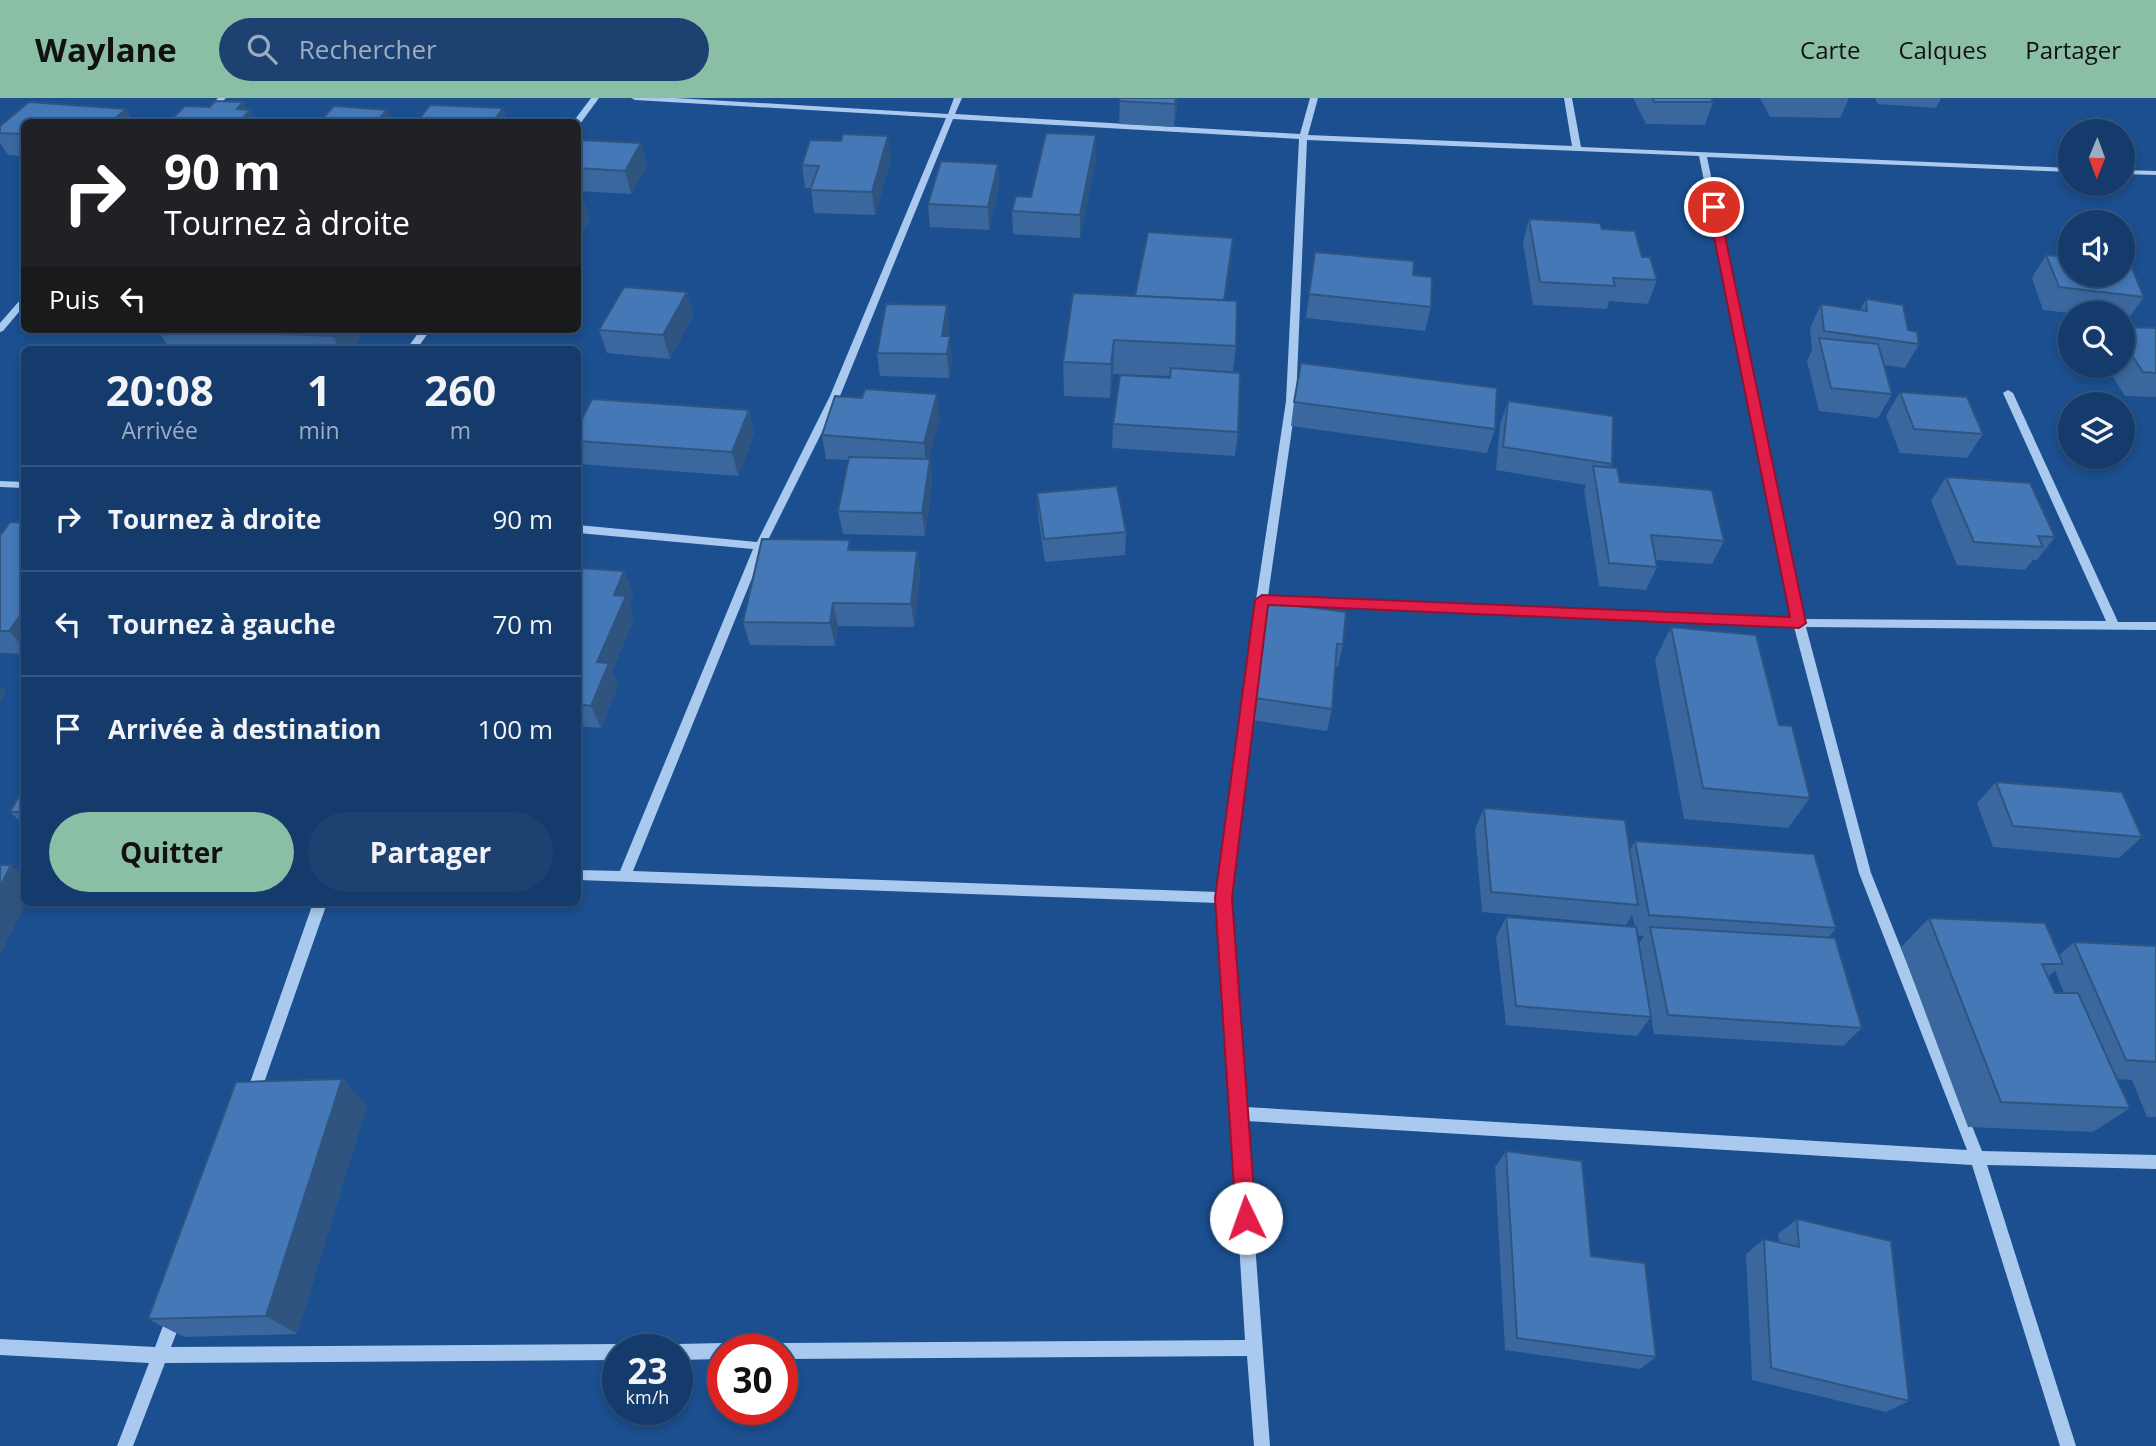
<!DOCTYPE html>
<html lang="fr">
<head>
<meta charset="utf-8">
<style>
  :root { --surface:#143b6b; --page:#1d4271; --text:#f1f3f6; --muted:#9dadc1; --line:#33557e; --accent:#8abfa5 }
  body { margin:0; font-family:"Open Sans",sans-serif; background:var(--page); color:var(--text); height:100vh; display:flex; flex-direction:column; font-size:26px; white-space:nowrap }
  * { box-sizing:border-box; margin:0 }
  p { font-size:23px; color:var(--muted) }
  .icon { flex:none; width:38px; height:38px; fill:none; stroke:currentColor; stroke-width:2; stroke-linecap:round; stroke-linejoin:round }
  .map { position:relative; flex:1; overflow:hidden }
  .sheet { position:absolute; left:21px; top:248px; width:560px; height:560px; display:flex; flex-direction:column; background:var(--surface); border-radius:10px; box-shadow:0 4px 10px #0003,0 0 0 2px var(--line) }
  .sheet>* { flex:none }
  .banner { position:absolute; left:21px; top:21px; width:560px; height:214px; border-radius:10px; box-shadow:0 4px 10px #0003,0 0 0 2px var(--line); background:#202124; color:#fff; overflow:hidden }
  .needle { width:46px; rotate:181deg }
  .buttons { position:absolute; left:2058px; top:21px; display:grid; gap:14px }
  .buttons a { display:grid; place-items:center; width:77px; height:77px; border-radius:50%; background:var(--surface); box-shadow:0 4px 10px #0003,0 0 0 2px var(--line); font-size:35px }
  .speed { position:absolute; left:602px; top:1236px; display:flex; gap:14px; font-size:35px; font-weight:700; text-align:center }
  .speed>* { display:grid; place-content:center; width:91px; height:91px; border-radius:50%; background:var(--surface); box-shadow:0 4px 10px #0003,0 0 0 2px var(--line); line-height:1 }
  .speed small { font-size:18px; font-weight:400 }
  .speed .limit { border:10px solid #d22; background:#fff; color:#111 }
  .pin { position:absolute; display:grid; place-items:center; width:60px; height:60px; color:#fff; margin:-30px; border:4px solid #fff; border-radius:50%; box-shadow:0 2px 7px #0007 }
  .me { position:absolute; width:77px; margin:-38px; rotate:357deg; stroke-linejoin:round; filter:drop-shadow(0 0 5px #0008) }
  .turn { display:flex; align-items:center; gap:24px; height:147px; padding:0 28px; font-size:32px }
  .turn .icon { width:91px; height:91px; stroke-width:2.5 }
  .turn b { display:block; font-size:49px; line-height:60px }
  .then { display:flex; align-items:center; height:66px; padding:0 28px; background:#0003; gap:14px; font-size:26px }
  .eta { display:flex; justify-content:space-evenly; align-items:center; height:119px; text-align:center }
  .eta b { font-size:42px; font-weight:700; line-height:49px }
  .action { display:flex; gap:14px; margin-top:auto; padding:14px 28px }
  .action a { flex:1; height:80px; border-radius:42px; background:var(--accent); color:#111; font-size:28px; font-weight:700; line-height:80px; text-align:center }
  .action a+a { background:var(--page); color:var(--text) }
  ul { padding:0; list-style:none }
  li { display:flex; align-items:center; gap:21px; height:105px; padding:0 28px; border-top:2px solid var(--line) }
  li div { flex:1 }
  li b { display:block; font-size:26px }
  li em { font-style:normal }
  header { display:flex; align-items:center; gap:42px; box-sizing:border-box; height:98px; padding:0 35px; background:var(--accent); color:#111 }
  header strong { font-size:33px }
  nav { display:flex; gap:38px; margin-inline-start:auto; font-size:24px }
  .search { width:490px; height:63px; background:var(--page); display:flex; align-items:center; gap:18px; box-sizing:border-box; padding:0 24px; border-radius:38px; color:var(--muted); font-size:26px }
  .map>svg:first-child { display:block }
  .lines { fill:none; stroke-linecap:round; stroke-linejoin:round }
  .minor { fill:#a9c9ee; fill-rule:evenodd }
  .wall { fill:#3a679d; fill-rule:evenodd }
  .shaded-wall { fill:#305480 }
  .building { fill:#4478b7; stroke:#305480; stroke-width:2 }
  .route { fill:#e11d48; stroke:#92132f; stroke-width:2 }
</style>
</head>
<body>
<header>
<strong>Waylane</strong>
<div class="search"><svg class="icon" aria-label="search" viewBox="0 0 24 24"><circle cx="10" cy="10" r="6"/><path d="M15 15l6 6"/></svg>Rechercher</div>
<nav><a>Carte</a><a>Calques</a><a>Partager</a></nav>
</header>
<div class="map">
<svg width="2156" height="1348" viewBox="0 0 2156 1348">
  <rect width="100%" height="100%" fill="#1b4f8f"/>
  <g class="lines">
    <g class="minor">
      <path d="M218,0H226L202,24H194Z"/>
      <path d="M591,0H599L580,26L573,24Z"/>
      <path d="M631,0H675L948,16L954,0H962L955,16L1300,36L1310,0H1318L1308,37L1572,48L1564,0H1572L1581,49L2070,70V74L1707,59L1804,521L2106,523L2003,295L2008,292L2013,295L2118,524H2156V532L1806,529L1871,775L1982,1053L2156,1057V1071L1987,1067L2076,1348H2060L1972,1067L1246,1023L1270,1348H1254L1247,1258L782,1261V1251H775L776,1247L782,1245L1245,1242L1218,805L578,782V772L620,773L753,451L578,435V427L757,444L830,298L946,20L635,2ZM953,21L1299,41L1286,303L1256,502L1218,794L633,773L765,448L840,298ZM1307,42L1699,58L1792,521L1268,498L1296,303ZM1267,506L1794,529L1859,775L1967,1052L1245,1009L1231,800Z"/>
      <path d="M2123,72L2156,73V77L2123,76Z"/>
      <path d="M24,200V208L3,233L0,234V225L21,201Z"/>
      <path d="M421,231H431L416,252H406Z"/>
      <path d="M0,383L24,384V390L0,389Z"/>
      <path d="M313,805H327L259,999L257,1004L252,1006L247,1004L245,999Z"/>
      <path d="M175,1210L181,1212L183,1218L171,1249L618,1246L624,1248L625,1251H618V1262L165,1265L133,1348H117L149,1265L0,1257V1241L155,1249L169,1212Z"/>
      <path d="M723,1245L729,1247L730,1251H723V1261L677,1262V1251H670L671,1248L677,1246Z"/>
    </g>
  </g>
  <g class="wall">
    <path d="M1120,0H1178L1174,29L1119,26Z"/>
    <path d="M1633,0H1711L1713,4L1705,27L1646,26Z"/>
    <path d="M1760,0H1849L1840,20L1770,19Z"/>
    <path d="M1875,0H1941L1936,10L1878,6Z"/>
    <path d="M29,4L126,11L133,24H24V58L8,57L0,45V28Z"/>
    <path d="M1096,37V60L1080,140L1013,136L1012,113L1031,99Z"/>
    <path d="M641,45L647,68L631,96L578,93V46Z"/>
    <path d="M891,61L875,117L814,115L811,90H805L802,67Z"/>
    <path d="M998,66L999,89L989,132L930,129L928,106Z"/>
    <path d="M1529,121L1602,131L1642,159L1657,182L1648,206L1609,203L1607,211L1533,207L1523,145Z"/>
    <path d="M1233,140L1225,202L1236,248L1233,274L1238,334L1235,358L1112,350L1113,326L1170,280V278L1113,276L1110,300L1064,298L1063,264L1135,198Z"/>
    <path d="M1315,154L1413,177L1431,209L1425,233L1306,220Z"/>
    <path d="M2046,157L2144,199L2127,222H2123V215H2070L2043,212L2032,180Z"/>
    <path d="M687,194L693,217L670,261L607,255L599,232Z"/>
    <path d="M1866,201L1908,232L1919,246L1905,270L1884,267L1892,296L1878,320L1819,313L1807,263L1812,253L1810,230L1821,206L1860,212Z"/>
    <path d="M2123,229L2156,230V299L2125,298L2106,268H2123Z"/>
    <path d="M949,230L948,238L952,262L949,280L880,278L877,255Z"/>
    <path d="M157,231H365L352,252H170Z"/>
    <path d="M1900,294L1983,336L1967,360L1900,355L1886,318Z"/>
    <path d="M1508,303L1612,366L1611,369L1620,384L1724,443L1712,466L1656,462L1657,469L1646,492L1599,488L1584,392L1586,387L1496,372L1500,326Z"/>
    <path d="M1294,304L1495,331L1487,355L1291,328Z"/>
    <path d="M749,312L754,336L738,378L579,366L578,360V329Z"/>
    <path d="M940,320L928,361H930L932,384L925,438L843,436L838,413L848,362L826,361L822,337Z"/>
    <path d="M1946,379L2055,439L2037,462H2033L2025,472L1957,467L1931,403Z"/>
    <path d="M1037,395L1126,434L1125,457L1045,464L1038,418Z"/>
    <path d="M24,425V556L0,555V438Z"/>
    <path d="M852,452L917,453L920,476L914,529L838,528L835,548L750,547L743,524Z"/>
    <path d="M578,470L624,473L633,496L629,506L634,521L612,573L618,587L601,630L578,628Z"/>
    <path d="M1268,504L1343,546L1338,569H1335L1332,611L1327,633L1252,622Z"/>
    <path d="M1671,529L1779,627L1810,700L1788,730L1684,721L1655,562Z"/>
    <path d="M1996,684L2142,739L2119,760L1993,749L1977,705Z"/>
    <path d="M24,689V727L10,714Z"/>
    <path d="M1484,710L1630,752L1635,743L1836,830L1828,840L1862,930L1843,948L1654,936L1651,919L1637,938L1506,927L1496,839L1506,819L1635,829L1632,817L1626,827L1482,814L1475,731ZM1637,837L1644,838L1639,846Z"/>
    <path d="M1929,820L2059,857L2074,844L2156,848V1019H2147L2132,982L2117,981L2130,1010L2093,1034L1968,1029L1901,849ZM2055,873L2064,895H2055L2048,879Z"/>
    <path d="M342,981L367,1007L297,1236L184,1239L148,1221Z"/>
    <path d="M1506,1053L1591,1158L1656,1259L1640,1271L1505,1252L1495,1069Z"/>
    <path d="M1797,1121L1909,1303L1886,1314L1752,1282L1746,1156L1764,1141L1779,1145L1778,1136Z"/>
  </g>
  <g class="shaded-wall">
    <path d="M1176,0H1178L1174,29L1175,6Z"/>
    <path d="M243,4L248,14L250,12L256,24H239L237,11Z"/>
    <path d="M503,10L508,24H493Z"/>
    <path d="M126,11L133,24H111Z"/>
    <path d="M387,12L392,24H376Z"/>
    <path d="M1096,37V60L1080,140V117Z"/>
    <path d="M888,38L891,61L875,117L872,94Z"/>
    <path d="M641,45L647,68L631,96L625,73Z"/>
    <path d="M998,66L999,89L989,132L988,109Z"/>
    <path d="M582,97L590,121L578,145V107Z"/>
    <path d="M1233,140L1231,164L1221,233L1223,210Z"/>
    <path d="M578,149L584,170L578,179Z"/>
    <path d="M687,194L693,217L670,261L663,237Z"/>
    <path d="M947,207L949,230L945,256L942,238Z"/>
    <path d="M338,231H365L352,252H340L333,238Z"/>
    <path d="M950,238L952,262L949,280L947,256Z"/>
    <path d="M1114,242L1113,276L1110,300L1111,266Z"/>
    <path d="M937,296L940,320L926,369L924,345Z"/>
    <path d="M749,312L754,336L738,378L732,354Z"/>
    <path d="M930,361L932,384L925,438L922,415Z"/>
    <path d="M917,453L920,476L914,529L911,506Z"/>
    <path d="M624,473L633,496L629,506L634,521L612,573L618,587L601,630L591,608L597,564L614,497Z"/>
    <path d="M833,505L838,528L835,548L830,525Z"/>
    <path d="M24,512V550L9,533Z"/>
    <path d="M0,587L7,594L0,605Z"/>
    <path d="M11,767L24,778V805H26L0,857V789Z"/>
    <path d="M342,981L367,1007L297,1236L266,1218Z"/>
  </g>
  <g class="building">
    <path d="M1120,0H1176L1175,6L1119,3Z"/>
    <path d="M1652,0H1711L1713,4H1654Z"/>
    <path d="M215,3L243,4L237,11L250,12L239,24H169L185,8L210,9Z"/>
    <path d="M29,4L126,11L111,24H24V36L0,35V28Z"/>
    <path d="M430,7L503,10L493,24H417Z"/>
    <path d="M334,8L387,12L376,24H319Z"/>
    <path d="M1046,35L1096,37L1080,117L1012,113L1016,98L1031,99Z"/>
    <path d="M843,36L888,38L872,94L810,92L819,68L802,67L810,42L841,43Z"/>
    <path d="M580,42L641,45L625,73L578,70V46Z"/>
    <path d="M941,63L998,66L988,109L928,106Z"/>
    <path d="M578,97H582L578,107Z"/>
    <path d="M1529,121L1600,125L1602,131L1635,133L1642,159H1650L1657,182L1613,180L1615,188L1540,184Z"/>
    <path d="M1148,134L1233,140L1224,202L1135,198Z"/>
    <path d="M1315,154L1414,163L1413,177L1432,179L1431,209L1309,196Z"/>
    <path d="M2046,157L2070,159V177H2123V165L2130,166L2144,199L2059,189Z"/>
    <path d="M624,189L687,194L663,237L599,232Z"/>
    <path d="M1073,195L1237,203L1236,248L1114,242L1111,266L1063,264Z"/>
    <path d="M1866,201L1903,207L1908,232L1917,234L1919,246L1824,233L1821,206L1867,213Z"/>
    <path d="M886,206L947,207L942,238H950L947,256L877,255Z"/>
    <path d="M2123,229L2156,230V275L2143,274L2123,244Z"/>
    <path d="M163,231H338L333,238Z"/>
    <path d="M1819,240L1878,246L1892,296L1831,290Z"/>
    <path d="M1301,265L1497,290L1495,331L1294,304Z"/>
    <path d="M1171,270L1240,275L1238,334L1113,326L1120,277L1170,280Z"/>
    <path d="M865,291L937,296L924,345L822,337L835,298L862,300Z"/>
    <path d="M1900,294L1967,299L1983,336L1914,331Z"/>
    <path d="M592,301L749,312L732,354L578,343V329Z"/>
    <path d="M1508,303L1613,318L1612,366L1503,349Z"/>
    <path d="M849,359L930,361L922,415L838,413Z"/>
    <path d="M1593,368L1617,370L1620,384L1712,392L1724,443L1651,437L1657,469L1609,465Z"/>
    <path d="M1946,379L2030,385L2055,439L2038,438L2043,449L1974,444Z"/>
    <path d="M1117,388L1126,434L1044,441L1037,395Z"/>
    <path d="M10,424L24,425V512L9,533H0V438Z"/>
    <path d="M762,441L850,442L848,452L917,453L911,506L833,505L830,525L743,524Z"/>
    <path d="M578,470L624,473L614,497L626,498L597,564L609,565L591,608L578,606Z"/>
    <path d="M1268,504L1346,514L1343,546H1337L1332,611L1255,600Z"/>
    <path d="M1671,529L1756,537L1779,627L1792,628L1810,700L1703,690Z"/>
    <path d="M1996,684L2122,694L2142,739L2013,728Z"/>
    <path d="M24,689V714H10Z"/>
    <path d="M1484,710L1625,722L1638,807L1491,794Z"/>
    <path d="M1635,743L1814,756L1836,830L1649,817Z"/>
    <path d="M0,767H11L0,789Z"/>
    <path d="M1506,819L1636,829L1651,919L1516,908Z"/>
    <path d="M1929,820L2045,825L2063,866H2042L2055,895H2078L2130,1010L2001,1004Z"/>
    <path d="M1650,829L1835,840L1862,930L1668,917Z"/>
    <path d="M2074,844L2156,848V964L2126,962Z"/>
    <path d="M342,981L266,1218L148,1221L236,984Z"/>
    <path d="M1506,1053L1582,1063L1591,1158L1645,1165L1656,1259L1517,1240Z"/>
    <path d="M1797,1121L1891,1143L1909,1303L1771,1270L1764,1141L1799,1149Z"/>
  </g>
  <path class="route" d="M1714,106L1719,109L1806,525L1799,530L1268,507L1232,800L1256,1120L1253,1127L1246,1130L1239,1127L1236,1120L1215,800L1255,502L1262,497L1790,519L1708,109Z"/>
</svg>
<div class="buttons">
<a><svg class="needle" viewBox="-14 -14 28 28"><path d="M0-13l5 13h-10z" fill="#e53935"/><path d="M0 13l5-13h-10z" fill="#9dadc1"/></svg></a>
<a><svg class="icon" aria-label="sound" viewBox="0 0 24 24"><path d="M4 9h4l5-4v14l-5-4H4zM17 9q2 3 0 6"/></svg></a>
<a><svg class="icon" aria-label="search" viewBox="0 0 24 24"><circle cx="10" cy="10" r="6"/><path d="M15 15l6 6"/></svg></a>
<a><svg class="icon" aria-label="layers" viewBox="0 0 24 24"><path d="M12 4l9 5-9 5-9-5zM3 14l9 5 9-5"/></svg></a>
</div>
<div class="speed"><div>23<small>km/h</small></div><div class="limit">30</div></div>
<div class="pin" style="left:1714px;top:109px;background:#d93025"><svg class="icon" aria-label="arrive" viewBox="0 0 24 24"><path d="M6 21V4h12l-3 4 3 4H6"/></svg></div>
<svg class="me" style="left:1246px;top:1120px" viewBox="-20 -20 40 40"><circle r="19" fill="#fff"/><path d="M0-13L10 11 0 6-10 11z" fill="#e11d48"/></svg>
<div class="banner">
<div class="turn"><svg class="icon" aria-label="right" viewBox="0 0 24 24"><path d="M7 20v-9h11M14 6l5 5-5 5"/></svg><div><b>90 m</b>Tournez à droite</div></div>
<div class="then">Puis<svg class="icon" aria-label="left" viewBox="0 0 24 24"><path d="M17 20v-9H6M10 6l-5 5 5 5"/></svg></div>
</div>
<section class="sheet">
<div class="eta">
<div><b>20:08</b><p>Arrivée</p></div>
<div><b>1</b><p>min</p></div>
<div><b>260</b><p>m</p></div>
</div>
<ul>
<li><svg class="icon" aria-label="right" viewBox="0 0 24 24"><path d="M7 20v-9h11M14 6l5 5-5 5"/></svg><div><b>Tournez à droite</b></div><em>90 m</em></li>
<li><svg class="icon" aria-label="left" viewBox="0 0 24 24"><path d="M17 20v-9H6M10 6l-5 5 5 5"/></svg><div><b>Tournez à gauche</b></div><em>70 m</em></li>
<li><svg class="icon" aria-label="arrive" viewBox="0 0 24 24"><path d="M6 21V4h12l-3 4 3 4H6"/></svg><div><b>Arrivée à destination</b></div><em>100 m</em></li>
</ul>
<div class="action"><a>Quitter</a><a>Partager</a></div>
</section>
</div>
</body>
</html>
